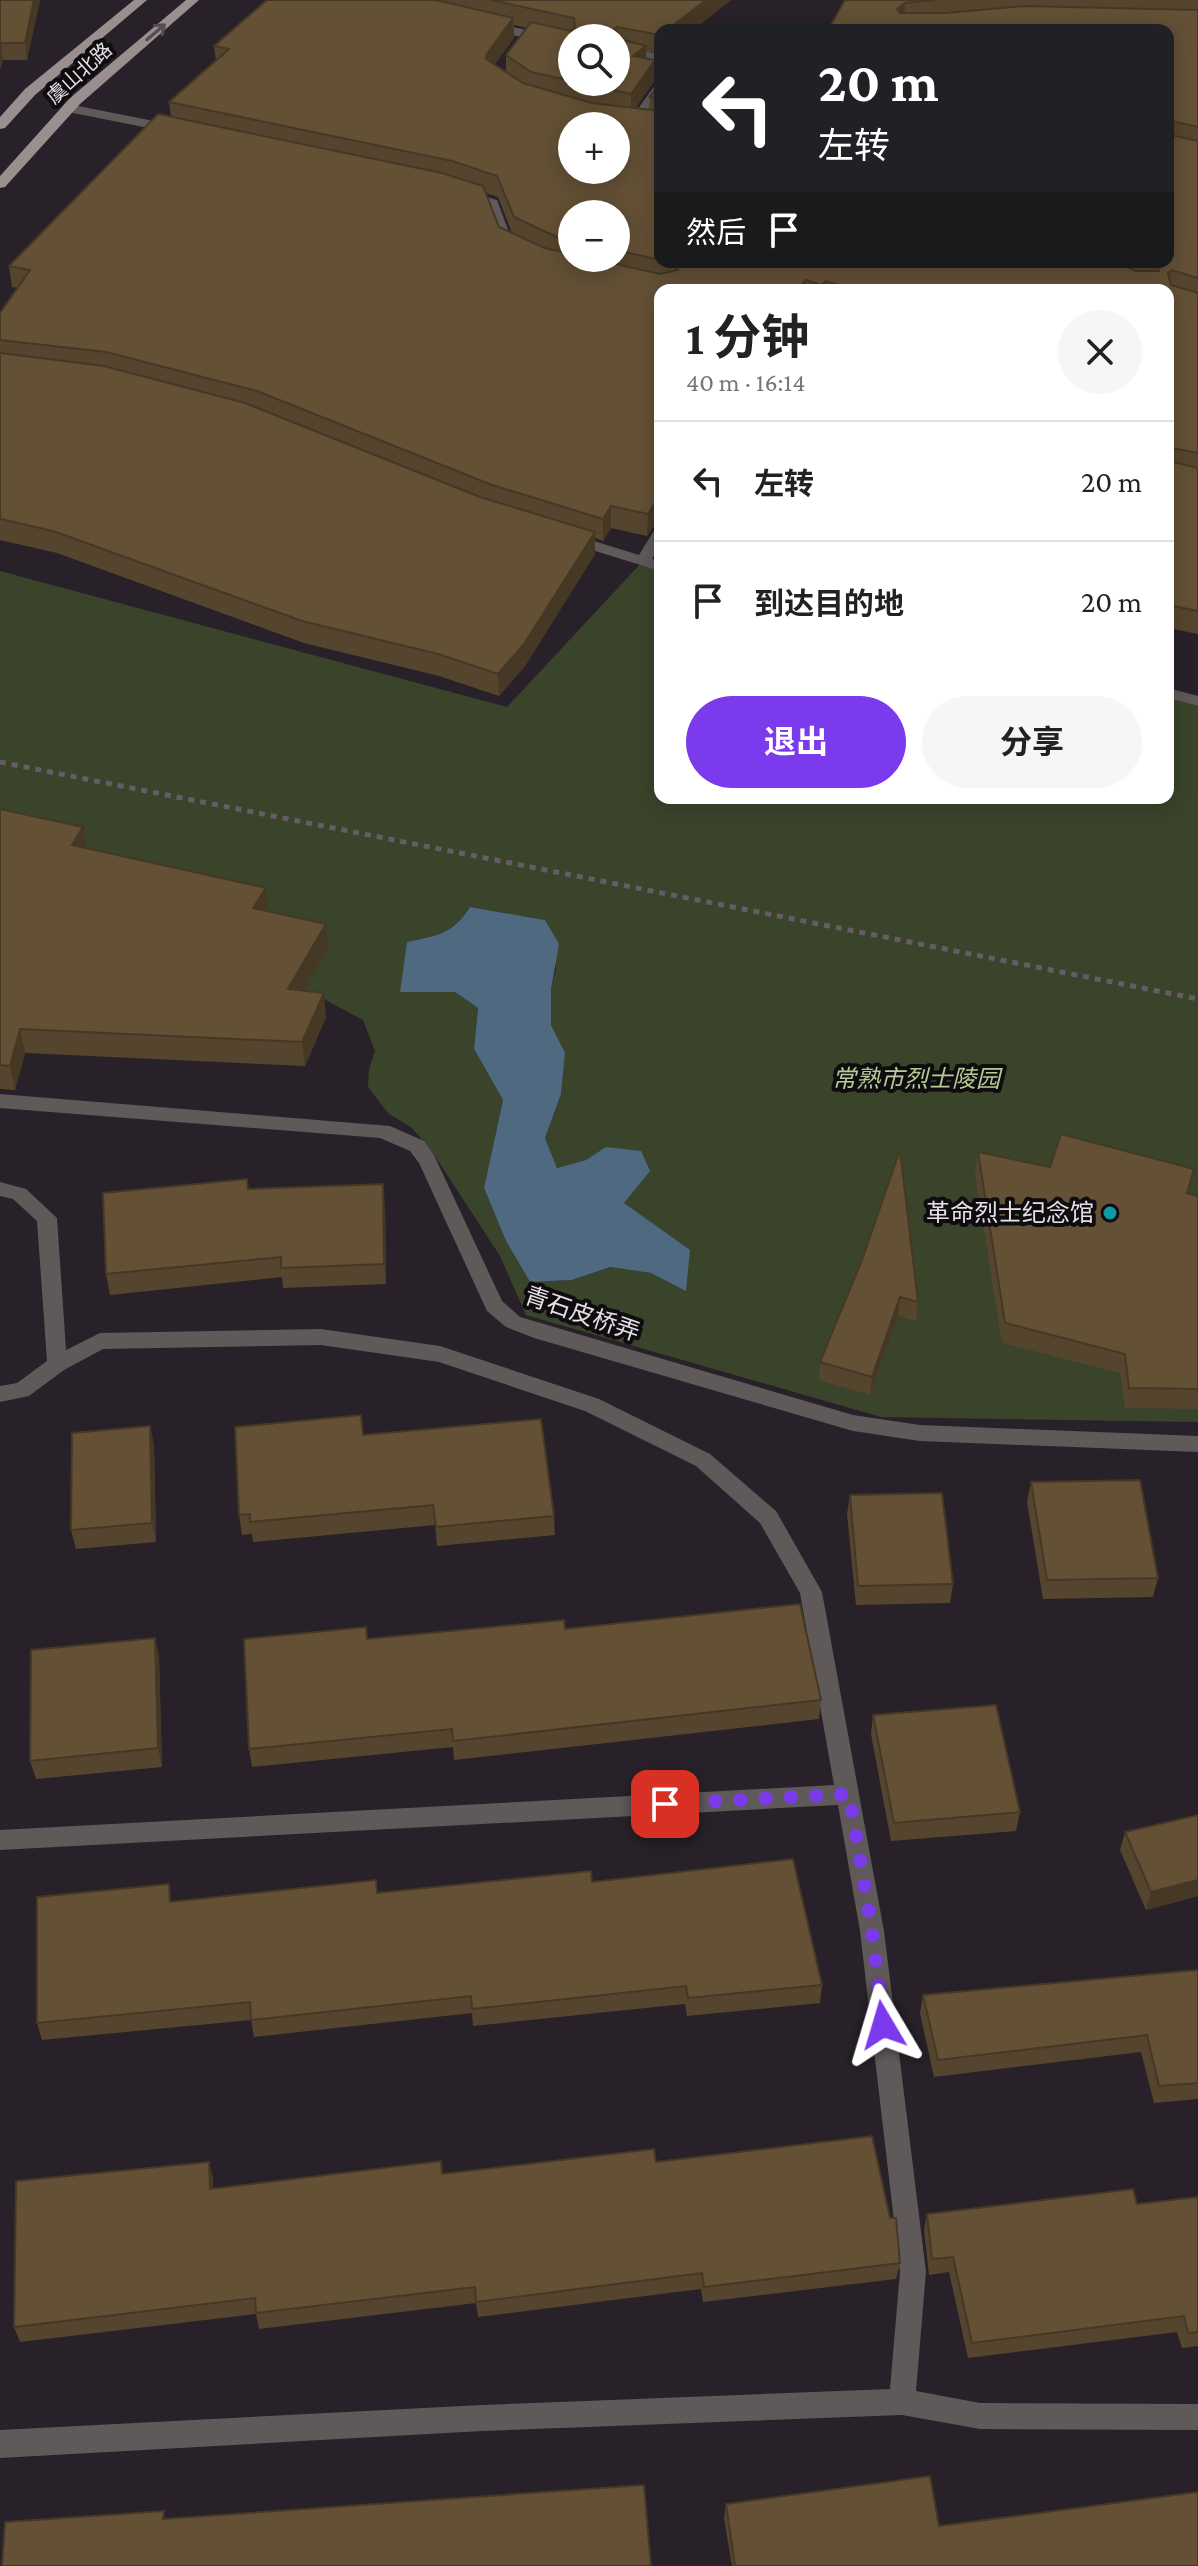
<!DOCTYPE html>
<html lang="zh">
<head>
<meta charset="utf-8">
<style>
  :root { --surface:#fff; --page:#f6f6f6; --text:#222; --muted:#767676; --line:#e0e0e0; --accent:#7c3aed }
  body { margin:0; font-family:"Crimson Pro","Noto Sans SC",serif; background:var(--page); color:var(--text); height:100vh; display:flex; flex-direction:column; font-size:30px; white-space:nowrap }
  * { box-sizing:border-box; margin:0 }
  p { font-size:26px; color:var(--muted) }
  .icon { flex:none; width:44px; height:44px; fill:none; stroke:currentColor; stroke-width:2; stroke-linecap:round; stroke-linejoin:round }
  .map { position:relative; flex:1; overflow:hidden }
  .details { position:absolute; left:654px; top:284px; width:520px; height:520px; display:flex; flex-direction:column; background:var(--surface); border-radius:16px; box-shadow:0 4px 20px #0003 }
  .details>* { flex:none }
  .hud { position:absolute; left:654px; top:24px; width:520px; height:244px; border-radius:16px; box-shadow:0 4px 20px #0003; background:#202124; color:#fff; overflow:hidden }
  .tools { position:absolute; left:558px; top:24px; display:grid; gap:16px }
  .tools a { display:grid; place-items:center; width:72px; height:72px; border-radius:50%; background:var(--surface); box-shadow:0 4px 20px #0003; font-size:40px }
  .pin { position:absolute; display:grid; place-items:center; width:68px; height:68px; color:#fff; margin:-34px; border-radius:16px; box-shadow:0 4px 12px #0006 }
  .me { position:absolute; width:88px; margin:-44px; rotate:353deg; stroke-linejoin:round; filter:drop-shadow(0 0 6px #0008) }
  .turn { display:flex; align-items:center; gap:28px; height:168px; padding:0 32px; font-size:36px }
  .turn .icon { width:104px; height:104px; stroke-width:2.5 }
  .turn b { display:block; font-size:56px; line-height:68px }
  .then { display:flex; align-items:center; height:76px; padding:0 32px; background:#0003; gap:16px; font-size:30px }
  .round { display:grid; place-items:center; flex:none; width:84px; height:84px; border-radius:42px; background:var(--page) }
  .head { display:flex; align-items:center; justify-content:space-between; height:136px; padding:0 32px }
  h1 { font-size:48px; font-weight:700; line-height:60px }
  .cta { display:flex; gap:16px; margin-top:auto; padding:16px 32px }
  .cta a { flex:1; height:92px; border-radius:48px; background:var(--accent); color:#fff; font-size:32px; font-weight:700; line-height:92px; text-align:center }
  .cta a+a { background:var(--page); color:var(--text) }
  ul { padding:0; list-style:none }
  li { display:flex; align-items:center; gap:24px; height:120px; padding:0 32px; border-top:2px solid var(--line) }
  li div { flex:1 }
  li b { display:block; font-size:30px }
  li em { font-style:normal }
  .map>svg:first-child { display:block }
  .green { fill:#3a442b; fill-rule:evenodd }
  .water { fill:#4f6980 }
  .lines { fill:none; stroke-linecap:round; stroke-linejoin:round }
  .path { stroke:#645d65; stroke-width:5; stroke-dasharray:6 6; stroke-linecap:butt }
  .minor { fill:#5f5959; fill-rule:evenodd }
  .major { fill:#9b8e8f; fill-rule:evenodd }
  .wall { fill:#55452e; fill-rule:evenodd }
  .shaded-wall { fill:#453825 }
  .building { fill:#635035; stroke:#453825; stroke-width:2; fill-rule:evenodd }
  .oneway { stroke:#554d4f }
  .route { stroke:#7c3aed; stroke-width:14; stroke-dasharray:0 25.2 }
  .culture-dot { fill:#0f9aa8; stroke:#0f0c0f; stroke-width:3 }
  .labels { text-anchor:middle; stroke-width:8; stroke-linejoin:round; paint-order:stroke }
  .far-street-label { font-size:20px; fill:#e5e0e6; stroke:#0f0c0f }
  .park-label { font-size:24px; font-style:italic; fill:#b5ca94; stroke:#0f0c0f }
  .poi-label { font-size:24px; fill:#e5e0e6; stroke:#0f0c0f; text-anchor:end }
  .street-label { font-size:24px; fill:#e5e0e6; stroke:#0f0c0f }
</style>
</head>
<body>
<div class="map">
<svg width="1198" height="2566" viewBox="0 0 1198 2566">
  <rect width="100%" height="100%" fill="#282129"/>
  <path class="green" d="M643,561L660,565V798H1168V698L1198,706V1422L881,1417L526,1315L500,1256L433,1153L412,1128L388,1113L368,1087L369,1069L375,1051L363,1020L320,997L0,899V571L507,707ZM470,907L545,920L556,968L551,990V1025L564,1053L561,1094L545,1138L557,1168L586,1160L606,1148L623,1203L665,1233L651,1273L610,1267L572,1280L530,1282L506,1241L484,1188L503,1100L474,1049L478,1008L455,992L401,991L407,942C438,935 452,935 470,907Z"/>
  <path class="water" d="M470,907L545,920L559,944L551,990V1025L565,1053L561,1094L545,1138L557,1168L586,1160L606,1147L641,1151L650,1171L624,1203L690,1250L686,1291L651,1273L610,1267L572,1280L530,1282L506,1241L484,1188L503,1100L474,1049L478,1008L455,992H400L407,942C438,935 452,935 470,907Z"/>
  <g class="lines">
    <path class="path" d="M0,762L1198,999"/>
    <g class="minor">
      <path d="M489,22L572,40V48L485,29V23Z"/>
      <path d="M622,52H660V60L618,59V53Z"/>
      <path d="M660,84V97L640,126H630V120L655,85Z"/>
      <path d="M68,104L174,125L181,129L174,133L63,111L62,108Z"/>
      <path d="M467,191L497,200L512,240L522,244V250L501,245L486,206L462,198L460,195Z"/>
      <path d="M660,527V545L652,559L660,561V571L563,541L560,538L568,533L639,555L655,529Z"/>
      <path d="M1168,688L1198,696V706L1168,698Z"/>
      <path d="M0,1094L390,1126L424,1141L434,1155L502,1301L520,1317L853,1415L920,1425L1198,1436V1452L920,1441L853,1431L534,1338L506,1327L487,1311L419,1163L410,1151L380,1138L0,1108Z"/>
      <path d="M0,1182L26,1189L57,1218L66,1350L100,1333L321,1329L440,1346L599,1399L710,1454L776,1511L822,1592L884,1931L926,2272L916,2391L980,2403L1198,2404V2430L980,2429L902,2415L482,2431L0,2458V2430L482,2405L890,2389L900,2272L860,1931L838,1805L0,1850V1830L834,1785L800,1593L760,1523L696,1466L585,1411L439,1362L321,1345L103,1349L64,1370L29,1396L0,1402V1386L17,1383L47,1361L37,1221L13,1199L0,1196Z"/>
    </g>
    <g class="major">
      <path d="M134,0H147L35,95L5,128L0,129V117L25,89Z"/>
      <path d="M186,0H199L80,104L5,187L0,188V176L70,98Z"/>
    </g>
  </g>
  <g class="wall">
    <path d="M0,0H40L27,60H3L0,69Z"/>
    <path d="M267,0H731L693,30H660V55L646,52V58L653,83L635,108L649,110L650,97L660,82V262H1168L828,30L845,0H1198V634L1168,628V290H660L654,526L647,536L611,528L603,541L595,538V554L525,666L499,696L439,676L304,643L57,553L0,540V313L17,288L12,287L9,266L171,117L169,102L216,61L214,46ZM514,25L527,28L506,55V72L495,64L514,38ZM572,38L616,82H572ZM486,193L498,197L512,233L499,227ZM572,214H616V258H572Z"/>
    <path d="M0,809L87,848L268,911L326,924L328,948L303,990L326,1017L305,1066L25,1053L15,1090L0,1089Z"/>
    <path d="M978,1152L1198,1196V1409L1125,1408L1120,1373L1002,1343L975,1173Z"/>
    <path d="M248,1189L385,1204L386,1284L283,1288L282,1277L110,1295L106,1274Z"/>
    <path d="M862,1260L918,1302L916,1321L898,1316L870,1395L819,1380L820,1362Z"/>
    <path d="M150,1426L154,1446L156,1542L76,1549L71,1530Z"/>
    <path d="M363,1435L554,1516L555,1535L437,1546L435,1525L253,1542L252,1534L242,1535L239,1515Z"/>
    <path d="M1031,1482L1158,1578L1153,1597L1043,1599L1027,1502Z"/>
    <path d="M850,1495L953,1584L950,1603L856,1605L847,1514Z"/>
    <path d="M565,1629L821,1700L819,1719L454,1760L453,1747L252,1767L249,1749L368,1639Z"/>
    <path d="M155,1638L159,1658L162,1767L36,1779L30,1761Z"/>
    <path d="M873,1715L1020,1812L1016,1831L891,1841L871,1734Z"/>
    <path d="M1198,1815V1896L1146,1910L1120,1850L1125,1832Z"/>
    <path d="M592,1882L822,1985L820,2003L687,2016L685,2004L473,2026L472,2013L254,2037L251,2020L42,2040L37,2023L173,1901L378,1893Z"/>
    <path d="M1198,1970V2099L1154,2103L1141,2052L934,2077L920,2013L923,1995Z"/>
    <path d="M656,2162L900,2263L896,2279L703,2302L701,2289L478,2317L476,2303L259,2329L256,2314L20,2342L14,2327L213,2178V2188Z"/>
    <path d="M1198,2197V2346L1182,2348L1177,2332L968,2358L949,2272L929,2275L924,2230L927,2214L1137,2204Z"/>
    <path d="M726,2504L939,2526L1198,2566H732L724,2518Z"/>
  </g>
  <g class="shaded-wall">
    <path d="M34,0H40L27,60L25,43Z"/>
    <path d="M706,0H731L693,30H667Z"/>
    <path d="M905,3L904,23L897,9Z"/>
    <path d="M513,18L514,38L487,75L486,55Z"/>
    <path d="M617,27V47L613,38V30Z"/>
    <path d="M1,43L3,60L0,69V45Z"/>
    <path d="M646,46V66L633,56Z"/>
    <path d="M660,62V82L653,83L631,115V94L653,63Z"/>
    <path d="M806,280L805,290H798Z"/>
    <path d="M826,281L825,290H821V285Z"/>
    <path d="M660,503V525L654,526L647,536L648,514L654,504Z"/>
    <path d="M611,506V528L603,541V519Z"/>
    <path d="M595,532V554L525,666L499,696L498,674Z"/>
    <path d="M83,827L88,852L72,845Z"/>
    <path d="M266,888L268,913L253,908Z"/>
    <path d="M326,924L328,948L290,1013L288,989Z"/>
    <path d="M324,993L326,1017L305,1066L302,1042Z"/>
    <path d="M20,1029L25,1053L15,1090L10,1066Z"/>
    <path d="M383,1184L385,1204L386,1284L384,1264Z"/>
    <path d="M900,1297L898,1316L870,1395L872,1377Z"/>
    <path d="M150,1426L154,1446L156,1542L152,1523Z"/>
    <path d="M155,1638L159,1658L162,1767L158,1748Z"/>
    <path d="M1198,1880V1896L1146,1910L1151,1892Z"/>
    <path d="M209,2162L213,2178L214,2205L210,2189Z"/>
  </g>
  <g class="building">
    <path d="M0,0H34L25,43H1L0,45Z"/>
    <path d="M267,0H436L513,18L486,55V59L523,83L592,103L660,111V260L616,250V214H572V240L557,237L514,217L497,176L452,161L169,102L229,49L214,46ZM572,126H616V170H572Z"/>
    <path d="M491,0H706L667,30H660V35L617,27L613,30V38H615H572V81L531,72L506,55L531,22L571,31L575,28L574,18Z"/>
    <path d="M845,0H935L905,3L897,9L900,13H945L1023,6L1198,10V127L1172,121L1168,124L1171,135L1198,141V278L1172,270L1168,273L1171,285L1198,293V453L1172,448L1169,451V461L1198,468V611L1168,605V290H853L826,281L821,285L806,280L798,290H660V503L654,504L648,514L611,506L603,519L492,485L257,391L106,352L0,340V313L30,270L9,266L158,114L442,173L483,186L499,227L545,248L572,254V258H589L660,274L678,270L669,262H1115L1136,271H1159L1158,266L1148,262H1168V30H828Z"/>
    <path d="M616,38L646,46L633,56L660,61V62L653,63L631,94L577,82H616Z"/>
    <path d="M660,82V99L650,97Z"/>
    <path d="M0,353L104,366L245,403L480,497L595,532L524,644L498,674L438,654L302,621L53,531L0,519Z"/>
    <path d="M0,809L83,827L72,845L266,888L253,908L326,924L288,989L324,993L302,1042L20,1029L10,1066L0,1065Z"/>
    <path d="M1061,1134L1194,1169L1187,1193L1198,1196V1389L1129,1388L1125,1354L1005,1323L978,1152L1050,1167Z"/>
    <path d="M900,1150L918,1302L900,1297L872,1377L820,1362L862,1260Z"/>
    <path d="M247,1179L248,1189L383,1184L384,1264L281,1268V1257L106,1274L103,1193Z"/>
    <path d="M361,1415L363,1435L541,1419L554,1516L436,1527L433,1505L250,1522V1514L239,1515L235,1427Z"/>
    <path d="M150,1426L152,1523L71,1530L72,1433Z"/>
    <path d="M1140,1480L1158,1578L1047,1580L1031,1482Z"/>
    <path d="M942,1493L953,1584L858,1586L850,1495Z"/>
    <path d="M800,1604L821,1700L453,1741L452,1729L249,1749L244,1639L366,1627L367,1639L564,1620L565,1629Z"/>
    <path d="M155,1638L158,1748L30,1761L31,1650Z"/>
    <path d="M996,1705L1020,1812L894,1823L873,1715Z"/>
    <path d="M1198,1815V1880L1151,1892L1125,1832Z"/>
    <path d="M793,1859L822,1985L688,1998L686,1986L472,2009L471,1996L251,2020L250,2002L37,2023V1897L169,1884L170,1902L376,1880L377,1893L591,1871L592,1882Z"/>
    <path d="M1198,1970V2083L1159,2086L1147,2035L938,2060L923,1995Z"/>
    <path d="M872,2136L890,2218H896L900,2263L704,2287L702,2273L476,2302L475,2287L256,2313L255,2298L14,2327L16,2181L209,2162L210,2189L441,2161L442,2174L654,2149L656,2162Z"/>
    <path d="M1133,2189L1137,2204L1198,2197V2332L1188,2333L1184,2316L972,2343L953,2257L932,2259L927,2214Z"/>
    <path d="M930,2476L939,2526L1198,2492V2566H735L726,2504Z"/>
    <path d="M644,2485L651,2566H2L5,2522L164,2511L163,2519Z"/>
  </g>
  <defs><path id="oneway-shaft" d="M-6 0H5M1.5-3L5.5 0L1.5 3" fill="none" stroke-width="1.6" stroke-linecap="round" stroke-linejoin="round" transform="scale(2)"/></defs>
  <use class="oneway" href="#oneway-shaft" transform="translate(156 32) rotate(-40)"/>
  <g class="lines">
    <path class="route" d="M665,1804L849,1794L872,1931L883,2025"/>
  </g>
  <circle class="culture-dot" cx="1110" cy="1213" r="8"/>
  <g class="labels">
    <g class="far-street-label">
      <text transform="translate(79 73) rotate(-42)" y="7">虞山北路</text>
    </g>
    <g class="park-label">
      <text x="916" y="1087">常熟市烈士陵园</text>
    </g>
    <g class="poi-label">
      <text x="1094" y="1221">革命烈士纪念馆</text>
    </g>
    <g class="street-label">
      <text transform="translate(582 1314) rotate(19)" y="8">青石皮桥弄</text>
    </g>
  </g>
</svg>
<div class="tools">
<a><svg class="icon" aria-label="search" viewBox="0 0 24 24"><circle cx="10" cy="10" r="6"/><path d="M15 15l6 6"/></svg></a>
<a>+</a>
<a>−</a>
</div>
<div class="pin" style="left:665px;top:1804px;background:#d93025"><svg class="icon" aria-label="arrive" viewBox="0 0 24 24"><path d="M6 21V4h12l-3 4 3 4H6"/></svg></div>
<svg class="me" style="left:883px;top:2025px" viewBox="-20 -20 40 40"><path d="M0-17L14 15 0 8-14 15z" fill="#7c3aed" stroke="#fff" stroke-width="4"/></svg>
<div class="hud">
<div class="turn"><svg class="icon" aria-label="left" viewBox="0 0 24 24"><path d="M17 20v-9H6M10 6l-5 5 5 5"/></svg><div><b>20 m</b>左转</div></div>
<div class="then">然后<svg class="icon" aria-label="arrive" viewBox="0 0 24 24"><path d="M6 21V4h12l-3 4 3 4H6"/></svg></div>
</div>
<section class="details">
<div class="head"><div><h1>1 分钟</h1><p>40 m · 16:14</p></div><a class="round"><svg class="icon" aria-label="close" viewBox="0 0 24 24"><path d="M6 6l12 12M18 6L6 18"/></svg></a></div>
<ul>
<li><svg class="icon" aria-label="left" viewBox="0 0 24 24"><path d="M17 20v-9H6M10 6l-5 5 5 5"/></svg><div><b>左转</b></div><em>20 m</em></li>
<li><svg class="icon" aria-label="arrive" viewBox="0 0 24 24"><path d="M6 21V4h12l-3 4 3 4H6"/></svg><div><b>到达目的地</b></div><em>20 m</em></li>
</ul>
<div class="cta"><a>退出</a><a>分享</a></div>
</section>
</div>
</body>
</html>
